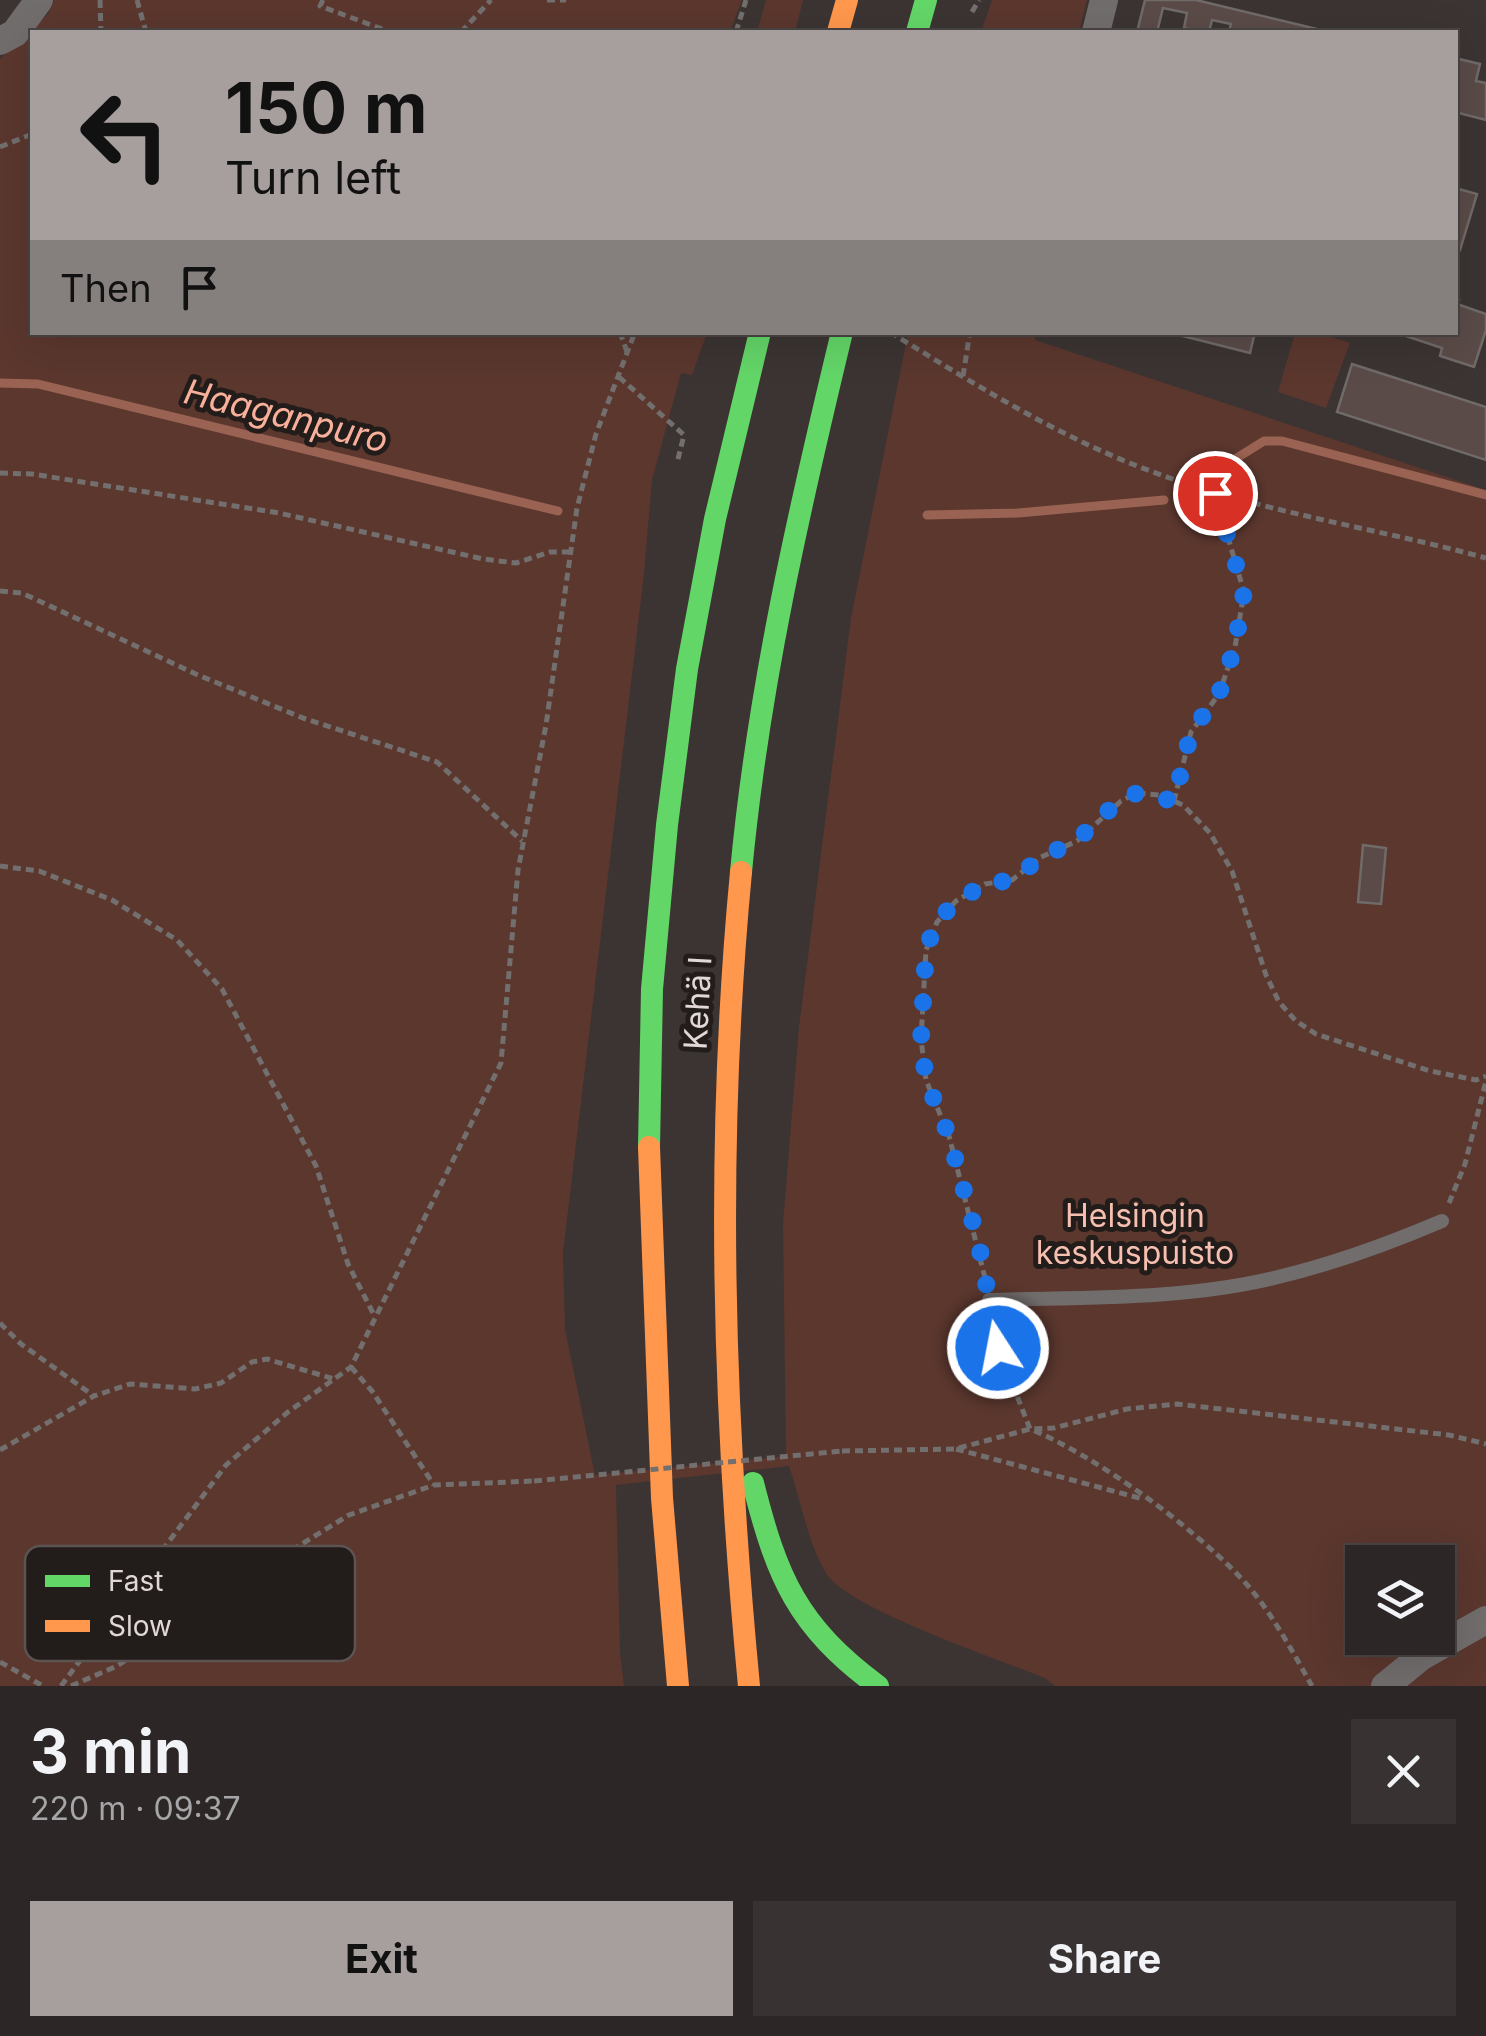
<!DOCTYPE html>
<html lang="en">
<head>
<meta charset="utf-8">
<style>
  :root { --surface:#2c2726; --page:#383332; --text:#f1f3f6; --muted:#a6a5a7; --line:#484443; --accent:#a79f9d }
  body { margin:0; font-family:Inter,sans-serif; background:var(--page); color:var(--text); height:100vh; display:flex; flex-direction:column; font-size:38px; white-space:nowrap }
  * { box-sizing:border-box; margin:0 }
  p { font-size:32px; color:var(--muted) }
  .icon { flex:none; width:55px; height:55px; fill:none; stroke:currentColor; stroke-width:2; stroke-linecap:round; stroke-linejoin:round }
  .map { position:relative; height:1686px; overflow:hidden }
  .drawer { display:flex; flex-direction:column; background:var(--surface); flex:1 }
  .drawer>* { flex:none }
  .guide { position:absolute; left:30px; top:30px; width:1428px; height:305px; border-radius:0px; box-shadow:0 10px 40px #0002,0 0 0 2px var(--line); background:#a79f9d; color:#111; overflow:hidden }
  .controls { position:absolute; left:1345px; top:1545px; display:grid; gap:20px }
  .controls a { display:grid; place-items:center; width:110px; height:110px; border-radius:0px; background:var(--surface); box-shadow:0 10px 40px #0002,0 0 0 2px var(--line); font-size:50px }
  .pin { position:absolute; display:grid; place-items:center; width:85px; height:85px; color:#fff; margin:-42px; border:5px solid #fff; border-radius:50%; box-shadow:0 2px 10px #0007 }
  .me { position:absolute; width:110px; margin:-55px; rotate:349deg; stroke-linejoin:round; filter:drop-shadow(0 0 8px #0008) }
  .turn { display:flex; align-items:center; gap:35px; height:210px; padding:0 30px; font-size:45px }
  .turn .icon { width:130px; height:130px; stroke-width:2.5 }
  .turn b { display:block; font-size:70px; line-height:85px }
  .then { display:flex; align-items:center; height:95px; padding:0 30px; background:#0003; gap:20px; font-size:38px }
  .round { display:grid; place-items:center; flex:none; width:105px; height:105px; border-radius:0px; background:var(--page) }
  .head { display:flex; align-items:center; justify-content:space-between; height:170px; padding:0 30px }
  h1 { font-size:60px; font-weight:700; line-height:75px }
  .action { display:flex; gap:20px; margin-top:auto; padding:20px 30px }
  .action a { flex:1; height:115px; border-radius:0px; background:var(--accent); color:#111; font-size:40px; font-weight:700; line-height:115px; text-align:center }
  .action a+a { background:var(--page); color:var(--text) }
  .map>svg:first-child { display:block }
  .green { fill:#5b372e; fill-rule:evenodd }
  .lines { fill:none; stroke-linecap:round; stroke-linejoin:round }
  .stream { stroke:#9a6252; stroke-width:9 }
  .building { fill:#5a4b48; stroke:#706a69; stroke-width:2.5 }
  .path { stroke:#726f6e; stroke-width:5; stroke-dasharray:8 5; stroke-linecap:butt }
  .lane { stroke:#716d6c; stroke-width:14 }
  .street { stroke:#716d6c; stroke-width:28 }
  .fast { stroke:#63d668; stroke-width:22 }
  .slow { stroke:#ff974d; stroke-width:22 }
  .path-bridge { stroke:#726f6e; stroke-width:5; stroke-dasharray:8 5; stroke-linecap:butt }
  .route { stroke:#1a73e8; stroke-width:18; stroke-dasharray:0 32.4 }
  .labels { text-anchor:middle; stroke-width:10; stroke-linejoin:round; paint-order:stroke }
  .street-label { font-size:32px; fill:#e1d8d6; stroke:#221c1a }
  .park-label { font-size:32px; fill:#f6bfaf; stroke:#221c1a }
  .water-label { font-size:35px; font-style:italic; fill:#f9b09b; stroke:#221c1a }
  .key { fill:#221c1a; stroke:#5b5452; stroke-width:2.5 }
  .key-label { font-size:28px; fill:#e1d8d6 }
</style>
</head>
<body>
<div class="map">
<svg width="1486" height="1686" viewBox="0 0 1486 1686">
  <rect width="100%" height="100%" fill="#3b3432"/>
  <g class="green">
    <path d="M54,0H742L730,32H32V332L707,333L692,375L681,373L652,480L644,574L563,1253L565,1329L595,1475L786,1456L783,1223L799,1027L851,618L908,333H1036L1035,340L1486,490V1686H1055L1045,1678C1000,1660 853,1610 828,1576C809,1548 800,1498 789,1466L616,1485L620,1653L624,1686H0V59L48,14ZM1362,1562H1438V1638H1362Z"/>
    <path d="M766,0H803L795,32H757Z"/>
    <path d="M992,0H1087L1079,32H981Z"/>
    <path d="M1295,333H1320L1350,343L1326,408L1278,392Z"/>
  </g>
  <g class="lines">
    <g class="stream">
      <path d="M0,383L38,384L558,511"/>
      <path d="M1216,471L1264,441H1282L1486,495"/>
      <path d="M927,515L1018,513L1164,500"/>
    </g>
  </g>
  <g class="building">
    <path d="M1145,0H1196L1325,31L1229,32L1231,24L1212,20L1209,32H1203L1184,28L1187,13L1163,8L1157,32H1137Z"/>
    <path d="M1455,58L1480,64L1476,81L1486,83V120L1455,112Z"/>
    <path d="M1455,188L1477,194L1460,250L1455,248Z"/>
    <path d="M1455,299L1459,300L1457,304L1486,314V330L1474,367L1440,356L1442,348L1394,332H1455Z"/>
    <path d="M1167,332H1255L1250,353Z"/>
    <path d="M1352,364L1486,407V460L1337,412Z"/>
    <path d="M1363,845L1386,848L1381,904L1358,902Z"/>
  </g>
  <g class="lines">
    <g class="path">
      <path d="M100,0L101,32"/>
      <path d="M137,0L146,32"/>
      <path d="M323,0L320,6L390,32"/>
      <path d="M547,0H566"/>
      <path d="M972,12L979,0"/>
      <path d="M461,32L491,0"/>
      <path d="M736,32L746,0"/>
      <path d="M0,147L32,134"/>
      <path d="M620,332L627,352"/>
      <path d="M890,332C974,384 1060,438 1153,472C1260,512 1376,528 1486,558"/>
      <path d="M963,376L970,332"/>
      <path d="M619,377L684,435L677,463"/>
      <path d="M0,473L32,474L279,513L483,559L516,563L550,552H571"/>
      <path d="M0,591L22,593L198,675L303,718L437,762L522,841"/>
      <path d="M1174,801L1191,732L1219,694L1235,647L1244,592L1215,493"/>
      <path d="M0,866L39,871L112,900L177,940L222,989L316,1166L348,1264L375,1317"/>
      <path d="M1449,1203L1465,1164L1486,1081"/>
      <path d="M985,1278L949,1136L926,1080L921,1039L926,950L937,922L956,901L985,884L1012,880L1041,857L1077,841L1121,801L1137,793L1159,795L1183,805L1210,833L1232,871L1266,975L1279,1002L1296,1021L1316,1034L1430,1071L1476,1080L1486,1076"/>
      <path d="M0,1323L21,1344L94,1396"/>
      <path d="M994,1323L998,1347L1030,1429C1096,1456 1189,1524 1239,1576C1269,1607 1291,1649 1312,1686"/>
      <path d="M351,1367L372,1391L434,1485"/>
      <path d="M956,1449L1143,1499"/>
      <path d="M0,1450L94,1396L130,1384L195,1389L221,1383L252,1362L267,1359L334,1379"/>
      <path d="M842,1451L955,1449L1030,1429L1054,1428L1127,1409L1177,1404L1449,1435L1486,1444"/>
      <path d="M0,1662L43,1686"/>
      <path d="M61,1686L226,1465L288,1412L351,1367L501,1063L518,870L546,725L577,508L596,434L635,332"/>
      <path d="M71,1686L117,1666L248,1577L349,1515L434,1485L534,1481"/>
    </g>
    <path class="lane" d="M989,1300C1083,1297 1182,1300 1274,1278C1330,1265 1388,1244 1442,1221"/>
    <g class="street">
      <path d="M1096,32L1104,0"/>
      <path d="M0,41L15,33L39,0"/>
      <path d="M1385,1686L1422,1656L1486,1620"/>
    </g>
    <g class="fast">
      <path d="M917,32L926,0"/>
      <path d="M741,872C758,689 799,510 842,332"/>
      <path d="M649,1147L652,989L667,825L687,669L715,519L760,332"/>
      <path d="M753,1483C777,1578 797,1626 878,1686"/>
    </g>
    <g class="slow">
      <path d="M838,32L847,0"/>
      <path d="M741,872C715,1144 723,1414 749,1686"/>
      <path d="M649,1147L662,1498L678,1686"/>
    </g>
    <path class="path-bridge" d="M534,1481L842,1451"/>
  </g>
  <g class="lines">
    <path class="route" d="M998,1348L979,1245L949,1136L926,1080L921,1039L926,950L936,922L956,902L985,884L1012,880L1042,857L1076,841L1120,800L1137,793L1174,801L1191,732L1219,694L1235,646L1244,592L1215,493"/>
  </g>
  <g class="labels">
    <g class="street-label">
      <text transform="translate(698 1003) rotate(-87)" y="11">Kehä I</text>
    </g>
    <g class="park-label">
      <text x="1135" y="1227">Helsingin<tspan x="1135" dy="37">keskuspuisto</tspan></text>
    </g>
    <g class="water-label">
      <text transform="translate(286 416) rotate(14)" y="12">Haaganpuro</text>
    </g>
  </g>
  <rect x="25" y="1546" width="330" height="115" rx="15" class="key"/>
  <rect x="45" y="1575" width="45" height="12" fill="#63d668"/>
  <rect x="45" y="1620" width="45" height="12" fill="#ff974d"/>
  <g class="key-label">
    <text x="108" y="1591">Fast</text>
    <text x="108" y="1636">Slow</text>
  </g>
</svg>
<div class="controls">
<a><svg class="icon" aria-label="layers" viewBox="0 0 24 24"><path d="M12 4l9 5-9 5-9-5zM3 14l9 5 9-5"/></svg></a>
</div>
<div class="pin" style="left:1215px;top:493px;background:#d93025"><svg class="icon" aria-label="arrive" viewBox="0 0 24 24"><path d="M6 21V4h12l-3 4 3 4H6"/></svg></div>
<svg class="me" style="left:998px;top:1348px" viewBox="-20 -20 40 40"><circle r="17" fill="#1a73e8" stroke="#fff" stroke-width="3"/><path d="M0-11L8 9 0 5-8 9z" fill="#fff"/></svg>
<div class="guide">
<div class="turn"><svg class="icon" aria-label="left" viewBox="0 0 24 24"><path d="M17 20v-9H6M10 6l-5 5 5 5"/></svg><div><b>150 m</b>Turn left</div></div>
<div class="then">Then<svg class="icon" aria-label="arrive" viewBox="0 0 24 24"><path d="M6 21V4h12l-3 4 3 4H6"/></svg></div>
</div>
</div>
<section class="drawer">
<div class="head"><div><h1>3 min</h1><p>220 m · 09:37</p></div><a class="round"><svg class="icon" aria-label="close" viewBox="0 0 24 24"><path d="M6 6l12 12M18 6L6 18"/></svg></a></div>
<div class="action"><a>Exit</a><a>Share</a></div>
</section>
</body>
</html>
